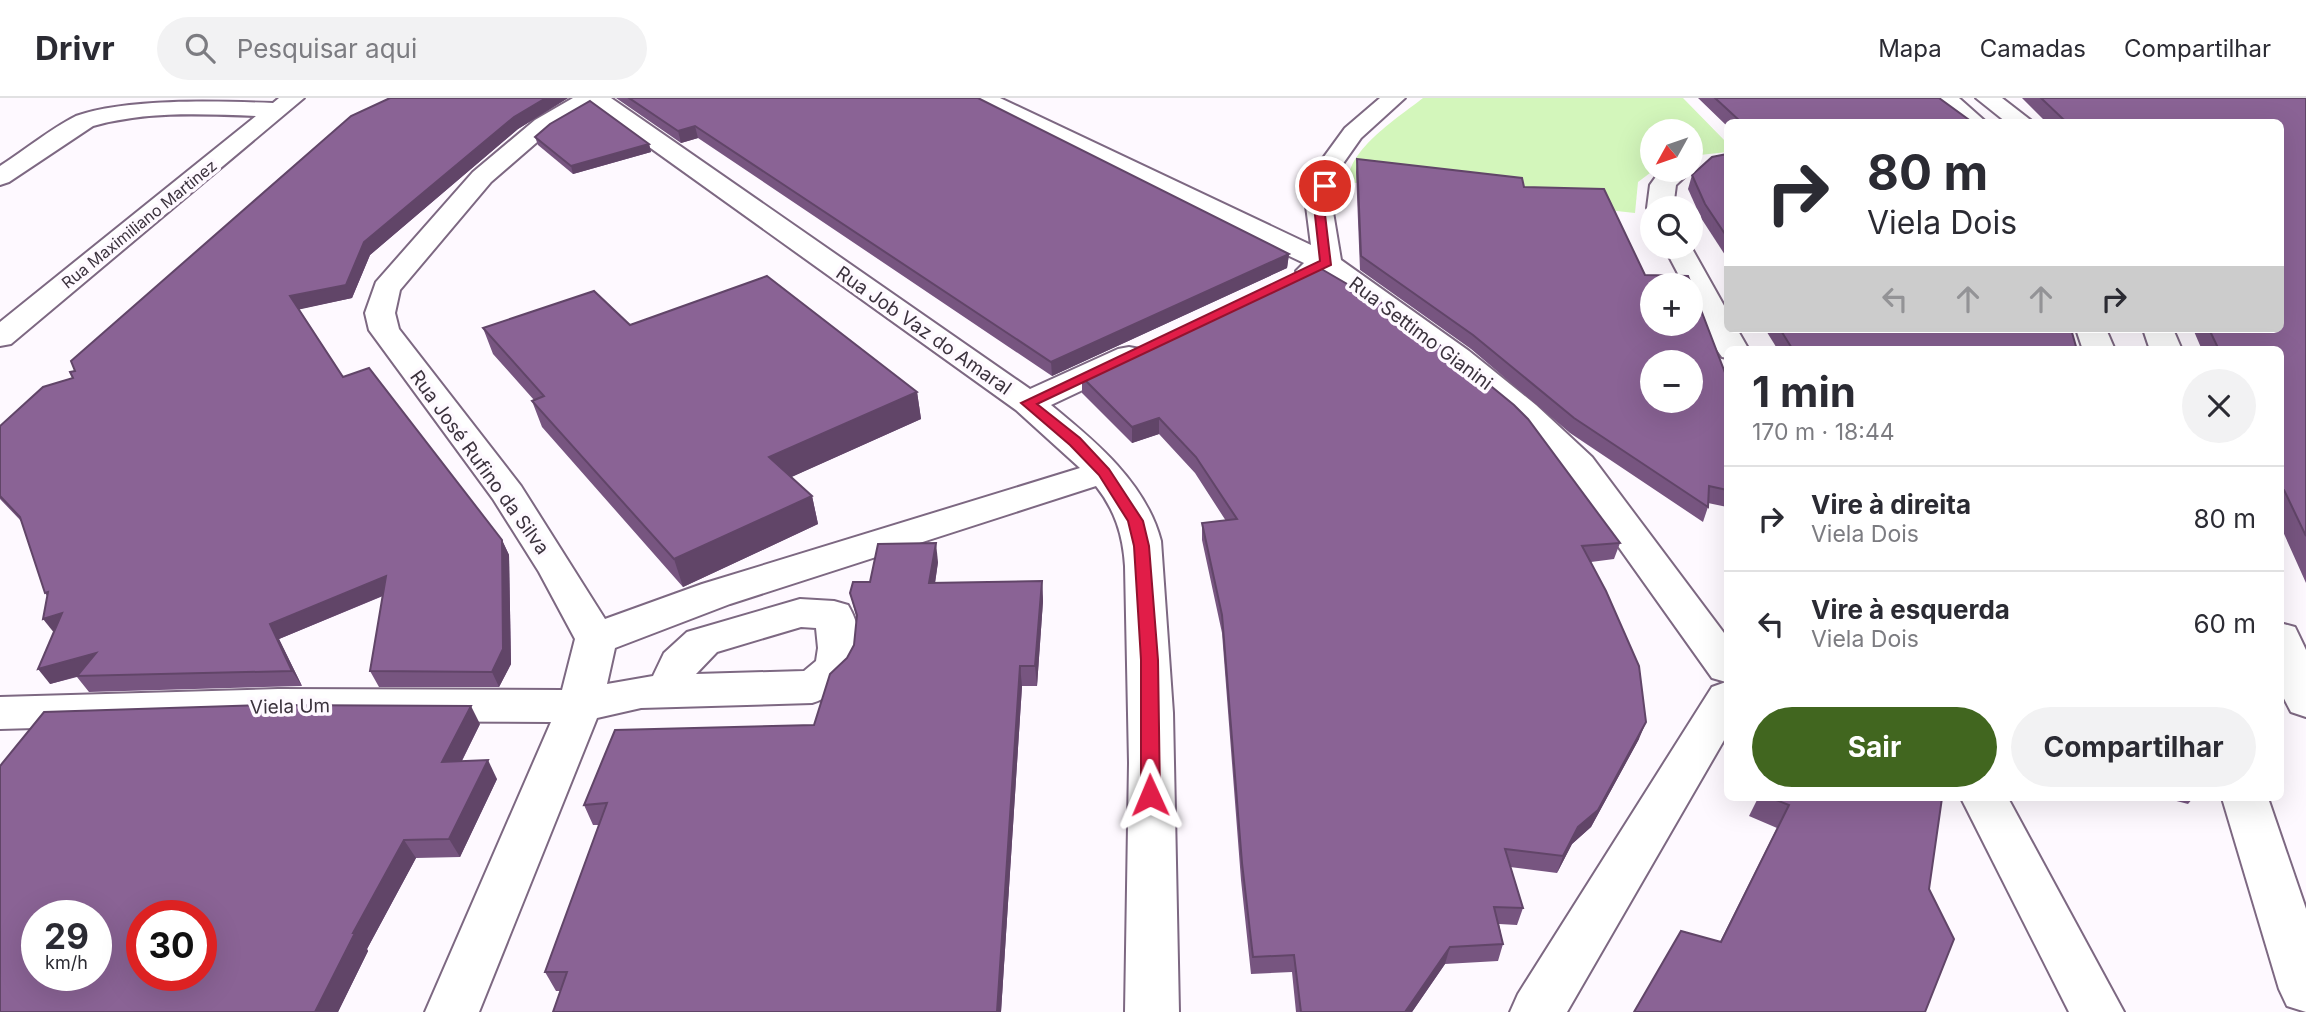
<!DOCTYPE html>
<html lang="pt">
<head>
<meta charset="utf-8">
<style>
  :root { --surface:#fff; --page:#f2f2f3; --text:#2b2b33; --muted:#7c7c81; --line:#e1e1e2; --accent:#41661f }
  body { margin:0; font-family:Inter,sans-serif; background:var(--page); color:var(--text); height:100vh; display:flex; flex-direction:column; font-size:26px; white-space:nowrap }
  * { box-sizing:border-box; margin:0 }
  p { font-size:23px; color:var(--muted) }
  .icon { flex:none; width:38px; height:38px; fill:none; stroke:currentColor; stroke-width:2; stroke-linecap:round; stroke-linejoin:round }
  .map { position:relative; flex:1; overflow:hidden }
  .panel { position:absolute; left:1724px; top:248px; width:560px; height:455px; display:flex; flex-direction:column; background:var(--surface); border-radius:10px; box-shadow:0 7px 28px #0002 }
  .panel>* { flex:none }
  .top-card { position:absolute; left:1724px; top:21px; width:560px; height:214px; border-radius:10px; box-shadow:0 7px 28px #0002; background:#fff; color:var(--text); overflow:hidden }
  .needle { width:46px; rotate:230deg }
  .controls { position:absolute; left:1640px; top:21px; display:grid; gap:14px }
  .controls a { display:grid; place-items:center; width:63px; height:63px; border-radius:50%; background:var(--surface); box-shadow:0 7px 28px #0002; font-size:35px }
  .speed { position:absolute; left:21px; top:802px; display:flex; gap:14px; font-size:35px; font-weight:700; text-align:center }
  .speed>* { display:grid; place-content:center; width:91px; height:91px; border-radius:50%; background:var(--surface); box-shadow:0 7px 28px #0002; line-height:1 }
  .speed small { font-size:18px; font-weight:400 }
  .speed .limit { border:10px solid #d22; background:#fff; color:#111 }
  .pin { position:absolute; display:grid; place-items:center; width:60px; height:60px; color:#fff; margin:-30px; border:4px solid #fff; border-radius:50%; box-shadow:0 2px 7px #0007 }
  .me { position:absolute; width:77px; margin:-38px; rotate:359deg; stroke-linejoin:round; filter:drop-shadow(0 0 5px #0008) }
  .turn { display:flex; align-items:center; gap:24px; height:147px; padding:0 28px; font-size:32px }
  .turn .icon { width:91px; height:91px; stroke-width:2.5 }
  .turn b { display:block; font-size:49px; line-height:60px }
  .lanes { display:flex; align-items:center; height:66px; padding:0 28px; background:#0003; justify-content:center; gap:35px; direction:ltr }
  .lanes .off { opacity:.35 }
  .round { display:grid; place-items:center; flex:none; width:74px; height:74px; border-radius:37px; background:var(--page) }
  .head { display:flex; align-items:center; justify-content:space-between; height:119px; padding:0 28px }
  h1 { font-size:42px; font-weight:700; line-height:52px }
  .button { display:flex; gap:14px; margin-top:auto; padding:14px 28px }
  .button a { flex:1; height:80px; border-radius:42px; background:var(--accent); color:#fff; font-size:28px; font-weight:700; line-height:80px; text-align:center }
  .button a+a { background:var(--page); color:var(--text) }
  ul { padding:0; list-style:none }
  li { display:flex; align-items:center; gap:21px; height:105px; padding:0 28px; border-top:2px solid var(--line) }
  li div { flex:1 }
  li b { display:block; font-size:26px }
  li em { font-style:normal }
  header { display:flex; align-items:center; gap:42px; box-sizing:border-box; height:98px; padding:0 35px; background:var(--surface); border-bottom:2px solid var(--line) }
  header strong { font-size:33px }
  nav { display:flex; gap:38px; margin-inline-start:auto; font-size:24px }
  .search { width:490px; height:63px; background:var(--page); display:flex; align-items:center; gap:18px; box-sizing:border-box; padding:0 24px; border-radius:38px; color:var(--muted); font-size:26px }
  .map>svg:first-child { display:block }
  .green { fill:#d3f6bb }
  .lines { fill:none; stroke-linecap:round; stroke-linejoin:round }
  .minor-casing { stroke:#7d6882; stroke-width:4 }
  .minor { fill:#fff; fill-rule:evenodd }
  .wall { fill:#775580 }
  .shaded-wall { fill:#614568 }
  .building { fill:#8a6395; stroke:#614568; stroke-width:2; fill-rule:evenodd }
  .route { fill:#e11d48; stroke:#92132f; stroke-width:2 }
  .labels { text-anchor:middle; stroke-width:7; stroke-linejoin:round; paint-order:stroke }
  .far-street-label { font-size:16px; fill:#3b323d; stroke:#fef9ff }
  .street-label { font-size:19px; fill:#3b323d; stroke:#fef9ff }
</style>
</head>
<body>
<header>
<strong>Drivr</strong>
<div class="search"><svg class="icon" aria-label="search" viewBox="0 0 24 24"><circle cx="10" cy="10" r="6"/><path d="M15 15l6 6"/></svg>Pesquisar aqui</div>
<nav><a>Mapa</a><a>Camadas</a><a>Compartilhar</a></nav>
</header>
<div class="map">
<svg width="2306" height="914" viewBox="0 0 2306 914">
  <rect width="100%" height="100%" fill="#fef9ff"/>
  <path class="green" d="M1423,0H1683L1727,45V54L1691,58L1690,33H1652L1654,72L1638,84L1635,115L1348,84C1348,51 1399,19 1423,0Z"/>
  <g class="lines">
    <g class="minor-casing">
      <g id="minor">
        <path d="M279,0H304L11,246L0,248V224L256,18C202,16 146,13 93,28L9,84L0,87V68C25,52 50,31 76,18C127,0 217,3 273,5Z"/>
        <path d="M573,0H611L1030,291L1118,251L1129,249L1140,251L1145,258L1140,265L1051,307C1095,343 1146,385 1161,443L1173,615L1179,914H1125L1129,665L1125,468C1123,437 1115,412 1096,388L730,506L615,550L607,586L653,578L664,555L687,534L800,501L834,503L848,507C872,547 856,591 812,605L641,610L597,620L479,914H425L551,624L278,623L0,631V599L278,591L562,592L575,541L539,474L493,401L369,232L365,215L376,184L473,74L535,22ZM592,8L1016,312L1080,370L702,486L605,521L521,388L399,231L395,215L400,192L491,84L551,32ZM801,529L816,530L818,550L816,563L804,573L696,576L717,554Z"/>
        <path d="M971,0H1000L1311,147L1306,108L1318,67L1345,30L1380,0H1405L1361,40L1342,67L1332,108L1341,162L1469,253L1536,307L1592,359L1727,539V637L1567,914H1510L1518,896L1712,589L1726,584L1712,580L1566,375L1512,321L1447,267L1325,177L1310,182L1300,179L1296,173L1304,165L1064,51L974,5Z"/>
        <path d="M1934,0H1959L1986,24H1960Z"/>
        <path d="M1976,0H2002L2033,24H2006Z"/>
        <path d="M1690,70L1692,72L1676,87L1673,110H1652L1651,116L1647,110L1650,87L1660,73Z"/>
        <path d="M1690,147L1727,213V231H1737L1749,252H1727V260L1722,259L1717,252L1690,200V187H1684L1664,149Z"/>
        <path d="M2076,231H2106L2115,252H2083Z"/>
        <path d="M2143,231H2173L2182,252H2150Z"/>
        <path d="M2280,525L2295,529L2306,552V619L2291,614L2280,593Z"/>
        <path d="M1961,700H2008L2124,914H2069Z"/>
        <path d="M2222,700H2268L2306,811V914L2287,908L2279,891Z"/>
      </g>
    </g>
    <use href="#minor" class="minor"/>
  </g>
  <g class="wall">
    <path d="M390,0H568L518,31L370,157L352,200L299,211L343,279L502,442L509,457L511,566L499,589H379L370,573L383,498L279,541L302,588L89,594L77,579L50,586L54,534L47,498L45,495L22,424L0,401V328L73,280L75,273Z"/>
    <path d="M616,0H978L1289,156L1287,170L1052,278L698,40L681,45Z"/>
    <path d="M1698,0H1939L1972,24H1727V28Z"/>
    <path d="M2022,0H2306V485L2280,427V252H2202L2193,231H2280V24H2046Z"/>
    <path d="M535,39L649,46L651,54L573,76L538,47Z"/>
    <path d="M1727,56V160L1701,120L1688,91L1692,77Z"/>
    <path d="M1357,61L1524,89L1645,177L1727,280V409L1708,405V409L1703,424L1570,335L1471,251L1360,172L1356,74Z"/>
    <path d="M630,227L917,294L921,321L791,379L812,398L818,426L683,489L542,329L532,303L534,302L493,256L483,230Z"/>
    <path d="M1765,231H2071L2077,252H1778Z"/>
    <path d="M1082,279L1620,445L1614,461L1591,464L1639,641L1591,729L1572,746L1557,775L1510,769L1523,810L1517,827L1499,826L1503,846L1498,863L1445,866L1412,914H1296L1292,874L1251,876L1241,782L1222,535L1202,442V425L1226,423L1195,375L1159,336L1132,345L1082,295Z"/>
    <path d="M938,464L935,485L1042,483L1043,503L1037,588H1022L1001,914H553L561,893H556L545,874L600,727H593L584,707L814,627L854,547L857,522L850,495L870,484Z"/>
    <path d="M480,626L462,663L497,681L460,759L416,760L367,851L368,853L338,914H0Z"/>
    <path d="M1758,700H1942L1720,844L1777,730L1749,718Z"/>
    <path d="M2165,700H2193L2188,706Z"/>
  </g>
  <g class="shaded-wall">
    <path d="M546,0H568L518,31L370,157L352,200L297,212L290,198L364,144L514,19Z"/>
    <path d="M695,28L698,40L681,45L678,33Z"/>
    <path d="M649,46L651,54L573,76L571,68Z"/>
    <path d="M1289,156L1287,170L1052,278L1051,264Z"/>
    <path d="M917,294L921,321L776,386L769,359Z"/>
    <path d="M1159,320V336L1132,345V329Z"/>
    <path d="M812,398L818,426L683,489L674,461Z"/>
    <path d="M502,442L509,457L511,566L499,589L492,574Z"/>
    <path d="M936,445L938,464L932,505L929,485Z"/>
    <path d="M386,478L394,493L279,541L302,588L292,573L270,526Z"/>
    <path d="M1042,483L1043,503L1037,588L1035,568Z"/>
    <path d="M62,515L55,536L43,521Z"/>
    <path d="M96,555L107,570L50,586L38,571Z"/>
    <path d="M1020,568L1022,588L1001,914H997Z"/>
    <path d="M471,608L480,626L452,682L442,664Z"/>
    <path d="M1646,624L1639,641L1591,729L1572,746L1557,775L1563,758L1578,729Z"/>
    <path d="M488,662L497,681L460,759L449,741Z"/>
    <path d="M404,742L416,760L367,851L368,853L338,914H315L353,835Z"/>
    <path d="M1450,849L1445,866L1412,914H1405Z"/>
  </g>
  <g class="building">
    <path d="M390,0H546L514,19L364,144L346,187L290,198L343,279L369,270L502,442L503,551L492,574L370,573L386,478L270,526L292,573L77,578L96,555L38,571L62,515L43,521L48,494L45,495L20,419L0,398V328L43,289L73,280L70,274L75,273L71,263L351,18Z"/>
    <path d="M629,0H978L1289,156L1051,264L695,28L678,33Z"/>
    <path d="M1715,0H1939L1972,24H1741Z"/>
    <path d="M2041,0H2306V438L2284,392L2280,390V252H2219L2209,231H2280V24H2068L2063,21Z"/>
    <path d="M590,3L649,46L571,68L535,39L550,26Z"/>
    <path d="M1727,56V139L1705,106L1692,77L1712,59Z"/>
    <path d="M1357,61L1522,80L1524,89L1604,91L1645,177L1688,178L1727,280V392L1709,388L1708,409L1574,320L1473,237L1361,158ZM1652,187H1690V226H1652ZM1652,264H1690V303H1652Z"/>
    <path d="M1318,169L1361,194V190L1448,253L1514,307L1528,321L1620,445L1582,448L1606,493L1639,568L1646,624L1598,712L1578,729L1563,758L1505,751L1523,810L1494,809L1503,846L1450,849L1405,914H1301L1294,857L1253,859L1242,765L1222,517L1202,425L1237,421L1196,359L1159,320L1132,329L1082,279Z"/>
    <path d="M767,178L917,294L769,359L812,398L674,461L532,303L544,298L483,230L594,193L630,227Z"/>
    <path d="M1780,231H2071L2077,252H1793Z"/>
    <path d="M936,445L929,485L1042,483L1035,568H1020L997,914H553L567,874H545L607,705L584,707L615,632L814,627L830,576L847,560L854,547L857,517L850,495L853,484H870L878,446Z"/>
    <path d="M266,607L471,608L442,664L488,662L449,741L404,742L353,835H355L315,914H0V668L44,614ZM37,817H96V877H37ZM142,817H201V877H142Z"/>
    <path d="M1771,700H1942L1929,791L1954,841L1925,914H1634L1681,833L1721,844L1789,707Z"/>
  </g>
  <path class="route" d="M1325,84L1330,88L1324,108L1331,167L1037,306L1080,340L1109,371L1143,423L1149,448L1158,562L1160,697L1157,703L1150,705L1144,703L1141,697V562L1134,448L1128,423L1099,377L1070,347L1021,305L1320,163L1314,108L1319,88Z"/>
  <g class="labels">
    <g class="far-street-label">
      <text transform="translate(139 126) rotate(-39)" y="6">Rua Maximiliano Martinez</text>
    </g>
    <g class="street-label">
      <text transform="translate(924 232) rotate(35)" y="7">Rua Job Vaz do Amaral</text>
      <text transform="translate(1421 235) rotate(37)" y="7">Rua Settimo Gianini</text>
      <text transform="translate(480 364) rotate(54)" y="7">Rua José Rufino da Silva</text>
      <text transform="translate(290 608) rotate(-1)" y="7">Viela Um</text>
    </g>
  </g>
</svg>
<div class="controls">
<a><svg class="needle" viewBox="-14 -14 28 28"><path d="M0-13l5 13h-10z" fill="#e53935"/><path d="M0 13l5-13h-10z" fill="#7c7c81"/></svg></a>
<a><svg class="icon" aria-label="search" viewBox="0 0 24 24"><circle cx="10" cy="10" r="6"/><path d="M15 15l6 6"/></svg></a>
<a>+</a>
<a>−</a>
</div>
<div class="speed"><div>29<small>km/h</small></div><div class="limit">30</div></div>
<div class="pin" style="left:1325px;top:88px;background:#d93025"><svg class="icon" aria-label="arrive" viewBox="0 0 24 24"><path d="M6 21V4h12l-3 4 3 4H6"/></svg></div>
<svg class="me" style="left:1150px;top:697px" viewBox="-20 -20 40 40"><path d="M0-17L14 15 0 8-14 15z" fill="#e11d48" stroke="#fff" stroke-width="4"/></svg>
<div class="top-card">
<div class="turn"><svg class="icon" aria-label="right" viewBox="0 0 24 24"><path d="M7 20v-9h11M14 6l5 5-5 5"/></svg><div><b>80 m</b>Viela Dois</div></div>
<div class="lanes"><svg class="icon off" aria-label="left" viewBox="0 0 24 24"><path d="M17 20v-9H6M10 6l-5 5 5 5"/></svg><svg class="icon off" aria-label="ahead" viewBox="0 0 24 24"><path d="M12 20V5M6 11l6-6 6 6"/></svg><svg class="icon off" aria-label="ahead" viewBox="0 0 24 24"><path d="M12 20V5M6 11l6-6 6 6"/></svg><svg class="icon" aria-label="right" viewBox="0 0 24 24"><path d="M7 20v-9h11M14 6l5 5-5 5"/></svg></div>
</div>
<section class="panel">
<div class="head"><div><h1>1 min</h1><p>170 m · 18:44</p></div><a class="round"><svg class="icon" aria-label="close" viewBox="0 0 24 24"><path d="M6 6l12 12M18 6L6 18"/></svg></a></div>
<ul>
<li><svg class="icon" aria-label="right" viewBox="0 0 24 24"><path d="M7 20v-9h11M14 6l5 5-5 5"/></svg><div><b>Vire à direita</b><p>Viela Dois</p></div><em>80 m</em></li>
<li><svg class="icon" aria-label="left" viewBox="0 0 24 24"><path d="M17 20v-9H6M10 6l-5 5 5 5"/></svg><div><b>Vire à esquerda</b><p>Viela Dois</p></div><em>60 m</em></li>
</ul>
<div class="button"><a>Sair</a><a>Compartilhar</a></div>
</section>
</div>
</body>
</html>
